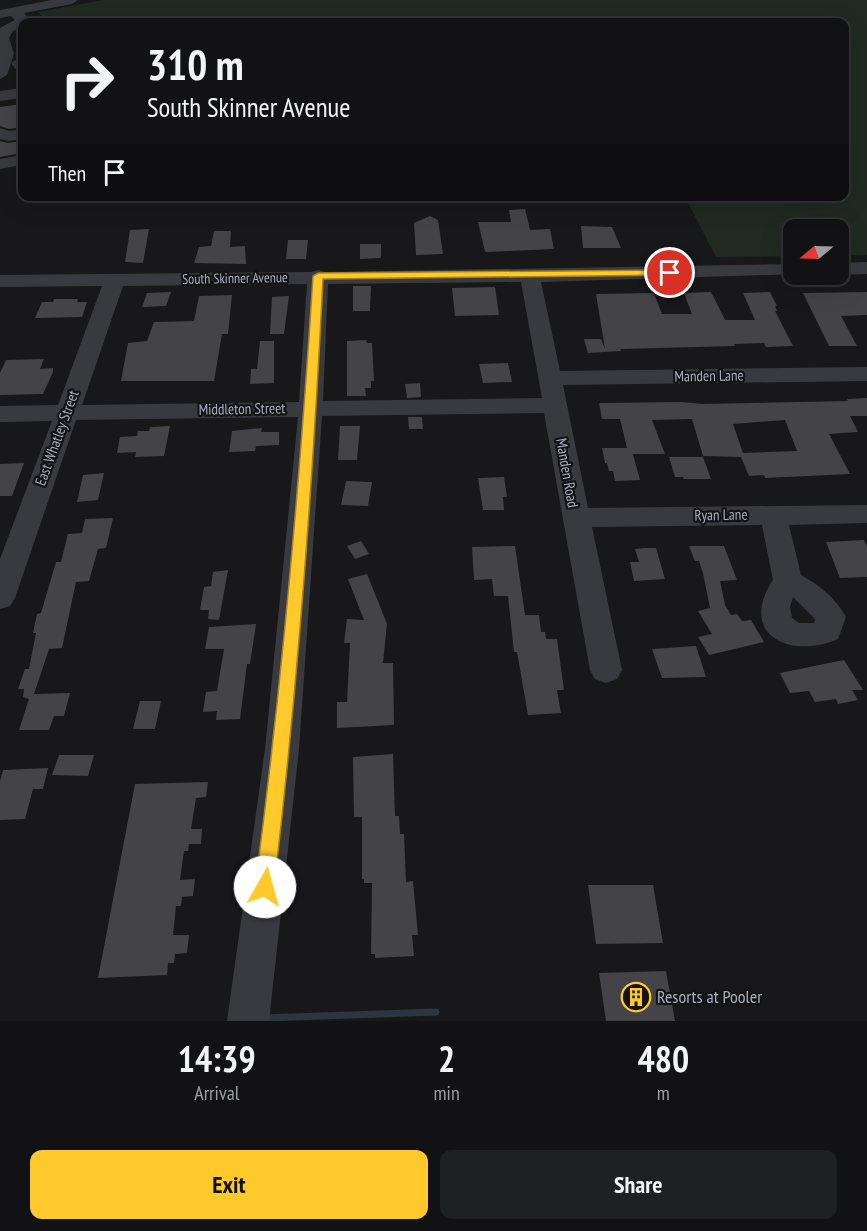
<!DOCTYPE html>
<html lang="en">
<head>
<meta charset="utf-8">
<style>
  :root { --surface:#121214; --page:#1f2022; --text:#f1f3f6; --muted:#9c9ea0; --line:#313234; --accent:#ffc92c }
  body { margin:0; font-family:"PT Sans Narrow",sans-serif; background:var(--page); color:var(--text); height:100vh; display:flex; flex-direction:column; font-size:22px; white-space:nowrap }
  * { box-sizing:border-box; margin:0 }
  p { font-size:20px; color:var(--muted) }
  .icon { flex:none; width:33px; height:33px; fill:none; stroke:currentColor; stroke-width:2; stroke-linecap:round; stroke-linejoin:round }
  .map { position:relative; height:1021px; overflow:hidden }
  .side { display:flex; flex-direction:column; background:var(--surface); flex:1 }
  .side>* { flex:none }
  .hud { position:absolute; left:18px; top:18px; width:831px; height:183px; border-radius:12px; box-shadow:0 6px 24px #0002,0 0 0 2px var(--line); background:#121214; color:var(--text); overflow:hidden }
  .needle { width:39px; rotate:251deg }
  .controls { position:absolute; left:783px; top:219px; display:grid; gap:12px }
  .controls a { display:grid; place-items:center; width:66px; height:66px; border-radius:12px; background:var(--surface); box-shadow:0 6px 24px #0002,0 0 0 2px var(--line); font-size:30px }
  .pin { position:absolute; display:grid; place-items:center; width:51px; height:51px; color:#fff; margin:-26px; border:3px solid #fff; border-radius:50%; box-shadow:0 2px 6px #0007 }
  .me { position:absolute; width:66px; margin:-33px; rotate:7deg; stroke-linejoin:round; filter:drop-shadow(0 0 4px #0008) }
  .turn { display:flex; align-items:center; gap:21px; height:126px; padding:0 30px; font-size:27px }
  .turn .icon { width:78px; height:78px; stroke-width:2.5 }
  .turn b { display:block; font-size:42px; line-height:51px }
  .then { display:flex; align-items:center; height:57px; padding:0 30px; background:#0003; gap:12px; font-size:22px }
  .eta { display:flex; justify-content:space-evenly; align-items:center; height:102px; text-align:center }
  .eta b { font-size:36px; font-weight:600; line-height:42px }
  .button { display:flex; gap:12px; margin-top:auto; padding:12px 30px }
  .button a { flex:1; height:69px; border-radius:12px; background:var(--accent); color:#111; font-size:24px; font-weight:600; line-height:69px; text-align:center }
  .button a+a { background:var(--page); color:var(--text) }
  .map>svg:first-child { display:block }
  .green { fill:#202922 }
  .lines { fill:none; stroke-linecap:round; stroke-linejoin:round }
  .stream { stroke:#2d3640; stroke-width:7 }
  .building { fill:#434348; fill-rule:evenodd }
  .minor-tunnel { stroke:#35363b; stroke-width:14; stroke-dasharray:14 8; stroke-linecap:butt }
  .minor { fill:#393940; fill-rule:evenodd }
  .route { fill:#ffc92c; stroke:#a6831d; stroke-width:1.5 }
  .labels { text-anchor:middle; stroke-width:4.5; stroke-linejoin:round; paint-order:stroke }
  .far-street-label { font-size:14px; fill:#aaaebc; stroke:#131316 }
  .street-label { font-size:15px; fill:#aaaebc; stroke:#131316 }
  .near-poi-label { font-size:18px; fill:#aaaebc; stroke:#131316; text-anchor:start }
</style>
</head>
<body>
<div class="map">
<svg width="867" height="1021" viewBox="0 0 867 1021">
  <rect width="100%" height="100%" fill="#18181b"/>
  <path class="green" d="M103,0H867V255H839L838,230H794L793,256L716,257L685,197L844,196V22H47L38,12Z"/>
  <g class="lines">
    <path class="stream" d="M264,1018L436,1012"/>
  </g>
  <g class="building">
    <path d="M22,104V127L9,129L0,126V107Z"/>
    <path d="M0,141L8,143L22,141V153L0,157Z"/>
    <path d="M525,209L530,230L550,229L554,249L485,252L478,222H511L509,210Z"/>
    <path d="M430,216L438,220L443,254L416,255L414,223Z"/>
    <path d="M581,226L612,227L621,248H583Z"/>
    <path d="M149,229L143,263L125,262L130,230Z"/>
    <path d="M214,231H231L230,247L245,246L246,264L194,263L199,247L211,246Z"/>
    <path d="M288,240H308L306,259H286Z"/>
    <path d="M360,244H381V258L360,259Z"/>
    <path d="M353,286H371L370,311H353Z"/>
    <path d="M495,287L499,315L455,316L452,288Z"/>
    <path d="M171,292L166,306L142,307L147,293Z"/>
    <path d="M711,292L725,320H755L743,293L770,292L777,306H775L777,311H775L793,346L766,347L764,343L734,344L735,346L620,349L621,351L588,353L584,339H601L605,349L596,294L654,293L662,314H692L684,293Z"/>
    <path d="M867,292V315L841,316L857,346H829L803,293Z"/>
    <path d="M232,295L228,334H222L214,381H121L128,343L147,341L154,322L194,321L199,296Z"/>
    <path d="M289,296L284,334H270L272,297Z"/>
    <path d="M54,299H78L77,302H87L82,317L35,318L42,302H53Z"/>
    <path d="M366,340L367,343H372L374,381H371V388H365L366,396H347V341Z"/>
    <path d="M260,341H274V383L250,384L251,369H257Z"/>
    <path d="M44,359L40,369L53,368V372L43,394L0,395V373L6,360Z"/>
    <path d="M508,363L512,382L483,383L479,364Z"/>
    <path d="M420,383L421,397L407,398L405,384Z"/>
    <path d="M867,398V416H850L858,432L829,434L850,474L765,478L764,475L749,476L741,457L703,456L692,419L652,420L665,454H633L640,480L615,481L613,471H609L607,463H605L602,448H627L620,419H602L599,403L682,402L703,404L848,401L847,399ZM785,420L797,451L743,453L733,424Z"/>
    <path d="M408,417H422L423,429H409Z"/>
    <path d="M170,426L164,456L135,457L136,452L117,453L120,437L137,436L138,431H149L150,427Z"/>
    <path d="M340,426H360L357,460H338Z"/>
    <path d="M262,428L261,432H279V445L256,446L255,451L229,452L232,431Z"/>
    <path d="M669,457H703L711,479H684L683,477H675Z"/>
    <path d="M24,463L12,496H0V464Z"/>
    <path d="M104,473L98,500L77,502L83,475Z"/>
    <path d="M504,477L507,497H503L504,510H483L478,478Z"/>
    <path d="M346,481L372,482L368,506L341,505Z"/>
    <path d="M113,518L106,548L98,549L89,581L76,582L62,648L49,649L34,694L70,693L64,716H54L49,730H19L29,699L23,697L24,689H18L25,669H29L36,633H33L37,614L41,613L56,562H61L68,534L82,533L85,519Z"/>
    <path d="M864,540L867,547V577L840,578L826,542Z"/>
    <path d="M361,541L369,554L355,559L347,546Z"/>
    <path d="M515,546L525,615H539L541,632H545L546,639H557L564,690H557L561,713L528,715L517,652H514L508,596H494L492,579L474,580L472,547Z"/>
    <path d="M689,546H724L737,580L720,581L725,605L731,615L737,614L742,621L751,620L764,642L709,655L698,637L712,634L698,611L710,608L703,573L699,561H695Z"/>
    <path d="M644,548H656L665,579L634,581L630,562H639L635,549Z"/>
    <path d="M228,570L219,620L208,619L209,610H200L204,587L211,586L213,572Z"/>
    <path d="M367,574L387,624L383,663H393L394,725L337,728V702H347L350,643H344L347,619L364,620L348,579Z"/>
    <path d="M256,624L250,664H247L240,719L216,720L217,711L203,712L206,692L217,691L224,649H205L209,627Z"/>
    <path d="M696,646L706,677L662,678L652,649Z"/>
    <path d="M844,660L863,690H852L858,700L838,704L836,699L815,702L809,691L790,693L780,673Z"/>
    <path d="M140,701H161L155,729H133Z"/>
    <path d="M393,754L395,816H399L400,834H404L406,882L413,881L418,935H412L414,956L375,958V954H371L372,883H364V879H362V817H354L353,757Z"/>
    <path d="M59,755H94L88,776L52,775Z"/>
    <path d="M48,768L43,789H33L25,819L0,820V781L3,770Z"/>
    <path d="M208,782L206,797L196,798L191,829H202L201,844H189L188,851H184L180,880L195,879L193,896L182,897L181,906H176L173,935H189L187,953L175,954L174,963H168L167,975L98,978L135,784Z"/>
    <path d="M588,885H653L663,943L596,944Z"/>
    <path d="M666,971L675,1021H606L599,973Z"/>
  </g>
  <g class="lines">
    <path class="minor-tunnel" d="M17,59L21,65"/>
    <g class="minor">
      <path d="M52,0H78L72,4L24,13L31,21L22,22V26L13,31L9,38L14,54L7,75L0,79V28L15,20L11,16L0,18V10Z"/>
      <path d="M22,88V98L0,101V91Z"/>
      <path d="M0,128L9,131L22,129V139L8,141L0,139Z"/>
      <path d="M22,155V165L0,169V159Z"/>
      <path d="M867,262V274L838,275L836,274H838V263Z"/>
      <path d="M794,264V274H800L541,282L560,371L867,367V381L563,385L588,508L867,505V523L789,525L801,575C819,585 836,598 846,617L838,639C790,660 737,634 773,580L762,525L592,527L622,670L617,679L606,683L595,679L590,670L544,413L322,416L299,749L269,1021H227L265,749L298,417L76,420L15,598L10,606L0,609V559L52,421L0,422V406L58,405L102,286L0,287V275L311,272L318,270L325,272ZM521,282L542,398L323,401L328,284ZM307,284L299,402L82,405L123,286ZM793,597L815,619L814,623H799L792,618L790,607Z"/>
    </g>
  </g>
  <path class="route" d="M670,270L673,271V275L323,279C313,482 298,685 274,887L271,893L265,896L258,893L255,887C282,684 300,480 313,276L318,273Z"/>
  <defs>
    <g id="building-ring" transform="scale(1.5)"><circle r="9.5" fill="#131316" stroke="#ffc92c" stroke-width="1.5"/><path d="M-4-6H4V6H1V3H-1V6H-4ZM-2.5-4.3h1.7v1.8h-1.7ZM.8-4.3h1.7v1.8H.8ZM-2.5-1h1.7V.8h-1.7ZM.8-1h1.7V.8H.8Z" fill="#ffc92c"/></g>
  </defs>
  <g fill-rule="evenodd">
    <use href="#building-ring" x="636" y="997"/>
  </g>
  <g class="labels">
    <g class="far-street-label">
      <text transform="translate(235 278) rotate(-1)" y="5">South Skinner Avenue</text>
    </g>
    <g class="street-label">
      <text transform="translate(709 376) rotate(-1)" y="5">Manden Lane</text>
      <text transform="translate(242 409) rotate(-1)" y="5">Middleton Street</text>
      <text transform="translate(57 438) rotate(-70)" y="5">East Whatley Street</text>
      <text transform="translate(567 473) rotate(80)" y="5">Manden Road</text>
      <text transform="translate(721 515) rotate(-1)" y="5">Ryan Lane</text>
    </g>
    <g class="near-poi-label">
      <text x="657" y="1003">Resorts at Pooler</text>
    </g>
  </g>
</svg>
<div class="controls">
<a><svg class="needle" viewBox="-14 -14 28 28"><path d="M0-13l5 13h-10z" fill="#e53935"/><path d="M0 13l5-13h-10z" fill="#9c9ea0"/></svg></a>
</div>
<div class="pin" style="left:670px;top:273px;background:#d93025"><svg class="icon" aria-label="arrive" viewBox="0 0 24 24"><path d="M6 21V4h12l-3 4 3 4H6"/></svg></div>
<svg class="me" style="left:265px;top:887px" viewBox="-20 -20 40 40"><circle r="19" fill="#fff"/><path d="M0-13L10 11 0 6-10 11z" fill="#ffc92c"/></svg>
<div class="hud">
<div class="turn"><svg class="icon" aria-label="right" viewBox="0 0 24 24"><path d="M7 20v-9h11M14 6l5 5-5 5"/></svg><div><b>310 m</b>South Skinner Avenue</div></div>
<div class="then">Then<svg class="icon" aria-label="arrive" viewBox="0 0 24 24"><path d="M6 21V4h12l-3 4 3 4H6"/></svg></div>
</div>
</div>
<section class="side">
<div class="eta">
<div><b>14:39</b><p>Arrival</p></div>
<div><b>2</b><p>min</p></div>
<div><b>480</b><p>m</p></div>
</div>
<div class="button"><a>Exit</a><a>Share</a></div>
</section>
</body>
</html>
